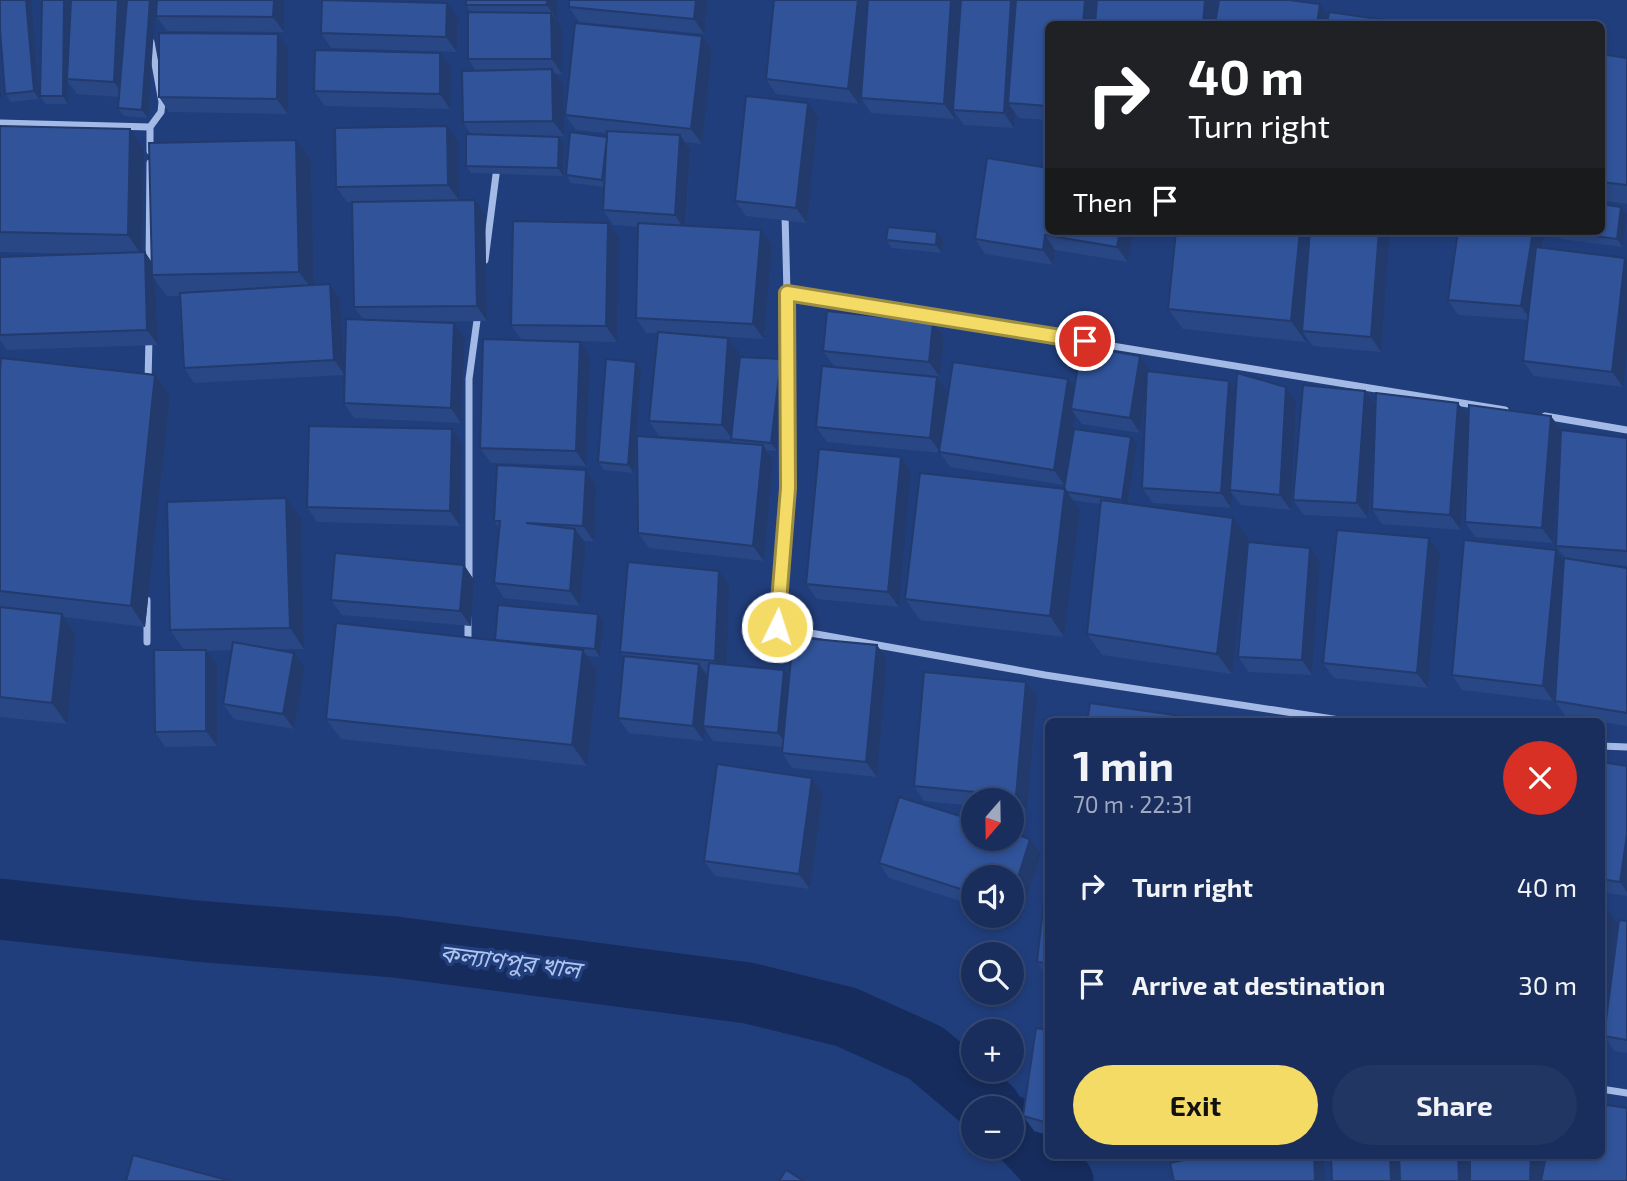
<!DOCTYPE html>
<html lang="en">
<head>
<meta charset="utf-8">
<style>
  :root { --surface:#192e5d; --page:#223663; --text:#f1f3f6; --muted:#9fa8bc; --line:#374a72; --accent:#f3db65 }
  body { margin:0; font-family:"Exo 2","Noto Sans Bengali",sans-serif; background:var(--page); color:var(--text); height:100vh; display:flex; flex-direction:column; font-size:26px; white-space:nowrap }
  * { box-sizing:border-box; margin:0 }
  p { font-size:23px; color:var(--muted) }
  .icon { flex:none; width:38px; height:38px; fill:none; stroke:currentColor; stroke-width:2; stroke-linecap:round; stroke-linejoin:round }
  .map { position:relative; flex:1; overflow:hidden }
  .drawer { position:absolute; left:1045px; top:718px; width:560px; height:441px; display:flex; flex-direction:column; background:var(--surface); border-radius:10px; box-shadow:0 4px 10px #0003,0 0 0 2px var(--line) }
  .drawer>* { flex:none }
  .hud { position:absolute; left:1045px; top:21px; width:560px; height:214px; border-radius:10px; box-shadow:0 4px 10px #0003,0 0 0 2px var(--line); background:#202124; color:#fff; overflow:hidden }
  .needle { width:46px; rotate:200deg }
  .buttons { position:absolute; left:961px; top:788px; display:grid; gap:14px }
  .buttons a { display:grid; place-items:center; width:63px; height:63px; border-radius:50%; background:var(--surface); box-shadow:0 4px 10px #0003,0 0 0 2px var(--line); font-size:35px }
  .pin { position:absolute; display:grid; place-items:center; width:60px; height:60px; color:#fff; margin:-30px; border:4px solid #fff; border-radius:50%; box-shadow:0 2px 7px #0007 }
  .me { position:absolute; width:77px; margin:-38px; rotate:4deg; stroke-linejoin:round; filter:drop-shadow(0 0 5px #0008) }
  .turn { display:flex; align-items:center; gap:24px; height:147px; padding:0 28px; font-size:32px }
  .turn .icon { width:91px; height:91px; stroke-width:2.5 }
  .turn b { display:block; font-size:49px; line-height:60px }
  .then { display:flex; align-items:center; height:66px; padding:0 28px; background:#0003; gap:14px; font-size:26px }
  .round { display:grid; place-items:center; flex:none; width:74px; height:74px; border-radius:37px; background:var(--page) }
  .headline { display:flex; align-items:center; justify-content:space-between; height:119px; padding:0 28px }
  h1 { font-size:42px; font-weight:700; line-height:52px }
  .primary-button { display:flex; gap:14px; margin-top:auto; padding:14px 28px }
  .primary-button a { flex:1; height:80px; border-radius:42px; background:var(--accent); color:#111; font-size:28px; font-weight:700; line-height:80px; text-align:center }
  .primary-button a+a { background:var(--page); color:var(--text) }
  ul { padding:0; list-style:none }
  li { display:flex; align-items:center; gap:21px; height:98px; padding:0 28px }
  li div { flex:1 }
  li b { display:block; font-size:26px }
  li em { font-style:normal }
  .map>svg:first-child { display:block }
  .lines { fill:none; stroke-linecap:round; stroke-linejoin:round }
  .canal { stroke:#162c5c; stroke-width:61 }
  .minor { stroke:#a4bae6; stroke-width:7 }
  .wall { fill:#294784 }
  .shaded-wall { fill:#223a6c }
  .building { fill:#30539a; stroke:#223a6c; stroke-width:2 }
  .route-casing { stroke:#9e8e42; stroke-width:18 }
  .route { stroke:#f3db65; stroke-width:12 }
  .labels { text-anchor:middle; stroke-width:7; stroke-linejoin:round; paint-order:stroke }
  .water-label { font-size:24px; font-style:italic; fill:#afc4ee; stroke:#213e7c }
</style>
</head>
<body>
<div class="map">
<svg width="1627" height="1181" viewBox="0 0 1627 1181">
  <rect width="100%" height="100%" fill="#213e7c"/>
  <g class="lines">
    <g class="canal">
      <path d="M0,909L196,931L395,947L748,993L846,1017L926,1053L991,1108"/>
      <path d="M1012,1126L1063,1181"/>
    </g>
    <g class="minor">
      <path d="M0,123L150,127"/>
      <path d="M150,151V127L161,112L162,102L151,42"/>
      <path d="M785,214L787,293V488L777,627L1045,675L1346,721"/>
      <path d="M485,260L497,167"/>
      <path d="M149,266L150,163"/>
      <path d="M787,293L1505,410"/>
      <path d="M148,382L149,338"/>
      <path d="M1545,416L1627,430"/>
      <path d="M469,580V379L478,313"/>
      <path d="M147,642V600"/>
      <path d="M468,643V617"/>
      <path d="M1601,746L1627,747"/>
      <path d="M1601,1089L1627,1093"/>
    </g>
  </g>
  <g class="wall">
    <path d="M42,0H70L69,35L71,0L148,118L124,116L118,108L119,97L77,94L68,82V104H46L40,96Z"/>
    <path d="M157,0H284V32L167,31L156,16Z"/>
    <path d="M557,0L556,20L562,28V74H556L563,84L564,136H534L564,145L563,176L471,173L466,166L471,134L463,122L476,71L468,59L471,12L466,5Z"/>
    <path d="M708,0L704,34L579,22L569,7Z"/>
    <path d="M774,0H1095L1096,2L1048,24V120L1019,118L1015,113L1014,128L964,125L955,113V119L871,113L861,98L864,57L859,104L776,94L766,79Z"/>
    <path d="M458,18L457,52L331,48L321,33Z"/>
    <path d="M0,29L39,99L11,102L5,94Z"/>
    <path d="M702,36L712,51L702,144L685,142L690,150L686,226L772,245L764,339L694,335L739,353L736,398L787,367L777,451L767,450L773,460L764,561L649,548L638,533L733,443L731,440L659,436L649,421L658,333H646L636,318L638,227L613,225L603,210L604,187L571,183L566,175L607,137V133L576,130L565,115Z"/>
    <path d="M288,49V114L169,112L159,97Z"/>
    <path d="M1601,54L1627,58V204L1601,200Z"/>
    <path d="M451,68L450,109L325,106L314,91Z"/>
    <path d="M818,118L807,223L746,216L735,201Z"/>
    <path d="M0,126L144,150L142,252H145L152,263L296,140L311,161L314,285L330,284L340,299L345,375L363,319L354,307L399,201L347,202L336,187L458,141L459,200L485,215L487,321L417,322L454,323L465,338L461,423L354,418L344,403L345,375L194,383L184,368L180,296H167L155,280L158,345L7,350L0,340V257L87,254L0,252Z"/>
    <path d="M1627,215L1623,247L1560,239L1555,231Z"/>
    <path d="M1133,231L1128,262L1055,250L1053,265L985,254L975,239Z"/>
    <path d="M1545,231L1543,248L1623,387L1534,376L1523,361L1528,320L1458,315L1448,300Z"/>
    <path d="M1390,232L1381,352L1313,346L1306,337V342L1183,329L1168,309Z"/>
    <path d="M619,238L617,342L522,340L511,325Z"/>
    <path d="M886,240H943L942,253L892,248Z"/>
    <path d="M933,322L944,337L940,377L834,366L823,351Z"/>
    <path d="M1140,356L1150,372L1229,381L1236,392L1286,387L1296,402L1291,510L1241,505L1232,494L1231,508L1153,503L1142,488L1146,398L1140,433L1082,424L1075,415L1064,485L950,467L940,453L827,442L816,427L947,392L944,423L1074,389Z"/>
    <path d="M590,357L586,466L491,463L480,448Z"/>
    <path d="M636,362L641,370L634,473L604,470L598,462Z"/>
    <path d="M0,371L155,375L170,396L145,627L64,617L76,635L67,724L0,717Z"/>
    <path d="M1365,391L1376,406L1368,518L1304,515L1293,500Z"/>
    <path d="M1458,403L1468,418L1627,438V566L1598,563L1627,568V726L1601,722V721L1565,716L1555,701L1558,649L1553,701L1462,690L1452,675L1556,550L1564,561L1565,558L1556,546L1560,453L1553,543L1475,537L1465,522L1468,429L1461,530L1382,524L1372,509Z"/>
    <path d="M452,429L462,444L460,526L317,522L307,507Z"/>
    <path d="M1137,445L1128,504L1233,518L1248,538L1232,674L1102,655L1087,634L1100,504L1072,500L1080,510L1064,637L920,620L905,599L1064,489Z"/>
    <path d="M901,457L911,472L899,607L817,599L806,584Z"/>
    <path d="M586,470L596,485L594,541H583L586,544L580,606L504,598L494,583L500,529L494,521Z"/>
    <path d="M301,519L304,649H273L305,668L294,729L234,719L223,704L232,650L207,651L217,665V746L165,747L155,732L184,650L170,630Z"/>
    <path d="M1310,548L1320,563L1312,675L1249,672L1238,657Z"/>
    <path d="M1440,554L1428,688L1334,678L1323,663Z"/>
    <path d="M464,565L474,580L471,626L342,615L331,600Z"/>
    <path d="M729,586L726,665L789,678L877,645L887,660L877,777L792,768L782,753L783,747L713,741L705,729L704,741L629,733L618,718L624,657L620,652Z"/>
    <path d="M604,622L600,657L587,656L597,671L587,766L341,739L326,719L495,640Z"/>
    <path d="M1026,682L1037,697L1027,811L1012,809V800H973V806L924,801L914,786Z"/>
    <path d="M1601,762L1627,766V896L1601,892Z"/>
    <path d="M812,778L823,793L810,889L715,876L704,861Z"/>
    <path d="M1030,839L1041,854L1020,919L1007,915H1012V877H973V905L889,878L879,863Z"/>
    <path d="M1048,863V978L1037,962Z"/>
    <path d="M1627,921V1053L1614,1051L1604,1036Z"/>
    <path d="M1048,1030V1135L1034,1131L1023,1116Z"/>
  </g>
  <g class="shaded-wall">
    <path d="M26,0H31L39,99L34,91Z"/>
    <path d="M64,0H70L68,79H67L68,82V104L63,96Z"/>
    <path d="M118,0H127L125,97L114,82Z"/>
    <path d="M150,0H156L148,118L142,110Z"/>
    <path d="M274,0H284V32L273,17Z"/>
    <path d="M547,0H557V20L547,5Z"/>
    <path d="M696,0H708L704,34L694,19Z"/>
    <path d="M858,0H870L859,104L848,89Z"/>
    <path d="M951,0H963L953,110L955,113V119L944,104Z"/>
    <path d="M1011,0H1021L1008,103L1015,113L1014,128L1004,113Z"/>
    <path d="M1085,0H1095L1096,2L1095,24H1083Z"/>
    <path d="M1205,0H1217L1215,24H1203Z"/>
    <path d="M447,3L458,18L457,52L446,37Z"/>
    <path d="M1320,4L1330,19V24H1317Z"/>
    <path d="M551,13L562,28V74L552,59Z"/>
    <path d="M278,34L288,49V114L277,99Z"/>
    <path d="M702,36L712,51L702,144L691,129Z"/>
    <path d="M440,53L451,68L450,109L440,94Z"/>
    <path d="M0,69L1,99L0,97Z"/>
    <path d="M552,69L563,84L564,136L553,121Z"/>
    <path d="M808,103L818,118L807,223L796,208Z"/>
    <path d="M447,126L458,141L459,200L448,185Z"/>
    <path d="M130,129L144,150L142,256L128,235Z"/>
    <path d="M680,135L690,150L685,230L675,215Z"/>
    <path d="M559,137L564,145L563,176L558,168Z"/>
    <path d="M296,140L311,161L314,292L299,272Z"/>
    <path d="M475,200L485,215L487,321L477,306Z"/>
    <path d="M1621,207L1627,215L1623,247L1617,239Z"/>
    <path d="M608,223L619,238L617,342L606,326Z"/>
    <path d="M761,230L772,245L764,339L753,324Z"/>
    <path d="M1120,231H1133L1128,262L1117,247Z"/>
    <path d="M1300,231H1317L1302,331L1306,337V342L1291,321Z"/>
    <path d="M1379,231L1390,232L1381,352L1371,337Z"/>
    <path d="M1533,231H1545L1531,321L1521,306Z"/>
    <path d="M937,232L943,240L942,253L936,245Z"/>
    <path d="M1045,235L1055,250L1053,265L1043,250Z"/>
    <path d="M145,252L155,267L152,275L155,280L158,345L147,330Z"/>
    <path d="M1625,258L1627,261V349L1623,387L1612,372Z"/>
    <path d="M330,284L340,299L345,375L334,360Z"/>
    <path d="M933,322L944,337L940,377L929,362Z"/>
    <path d="M454,323L465,338L461,423L451,408Z"/>
    <path d="M728,338L739,353L733,440L722,425Z"/>
    <path d="M580,342L590,357L586,466L576,451Z"/>
    <path d="M1140,356L1150,371L1140,433L1130,418Z"/>
    <path d="M781,359L787,367L777,451L771,443Z"/>
    <path d="M636,362L641,370L634,473L628,465Z"/>
    <path d="M155,375L170,396L145,627L131,606Z"/>
    <path d="M937,377L947,392L941,453L930,438Z"/>
    <path d="M1068,379L1079,394L1071,409L1075,415L1064,485L1054,470Z"/>
    <path d="M1229,381L1239,396L1230,490L1232,494L1231,508L1221,493Z"/>
    <path d="M1286,387L1296,402L1291,510L1280,495Z"/>
    <path d="M1365,391L1376,406L1368,518L1357,503Z"/>
    <path d="M1458,403L1469,418L1461,530L1450,515Z"/>
    <path d="M1551,416L1562,431L1553,543L1542,528Z"/>
    <path d="M452,429L462,444L460,526L450,511Z"/>
    <path d="M1131,437L1137,445L1127,508L1122,500Z"/>
    <path d="M763,445L773,460L764,561L753,546Z"/>
    <path d="M901,457L911,472L899,607L888,592Z"/>
    <path d="M586,470L596,485L594,541L583,526Z"/>
    <path d="M1065,489L1080,510L1064,637L1050,616Z"/>
    <path d="M286,498L301,519L304,649L290,628Z"/>
    <path d="M1233,518L1248,538L1232,674L1217,654Z"/>
    <path d="M575,529L586,544L580,606L570,591Z"/>
    <path d="M1429,538L1440,554L1428,688L1417,673Z"/>
    <path d="M1310,548L1320,563L1312,675L1302,660Z"/>
    <path d="M1556,550L1566,565L1553,701L1543,686Z"/>
    <path d="M464,565L474,580L471,626L460,611Z"/>
    <path d="M719,571L729,586L726,676L715,661Z"/>
    <path d="M62,614L76,635L67,724L52,703Z"/>
    <path d="M598,614L604,622L600,657L595,649Z"/>
    <path d="M877,645L887,660L877,777L866,762Z"/>
    <path d="M206,650L217,665V746L206,731Z"/>
    <path d="M583,650L597,671L587,766L572,745Z"/>
    <path d="M294,653L305,668L294,729L283,714Z"/>
    <path d="M699,664L710,679L703,726L705,729L704,741L693,726Z"/>
    <path d="M784,670L794,685L789,748L778,733Z"/>
    <path d="M1026,682L1037,697L1027,811L1016,796Z"/>
    <path d="M812,778L823,793L810,889L799,874Z"/>
    <path d="M1627,835V892L1620,882Z"/>
    <path d="M1030,839L1041,854L1020,919L1012,907V897Z"/>
    <path d="M1603,904L1618,925L1603,1042L1601,1040V921Z"/>
    <path d="M1314,1155H1323L1325,1181H1315Z"/>
    <path d="M1390,1155H1401V1181H1391Z"/>
    <path d="M1458,1155H1468L1469,1181H1459Z"/>
    <path d="M1531,1155H1542L1541,1181H1530Z"/>
  </g>
  <g class="building">
    <path d="M0,0H26L34,91L5,94L0,29Z"/>
    <path d="M42,0H64L63,96H40Z"/>
    <path d="M71,0H118L114,82L67,79Z"/>
    <path d="M127,0H150L142,110L118,108Z"/>
    <path d="M157,0H274L273,17L156,16Z"/>
    <path d="M322,0L447,3L446,37L321,33Z"/>
    <rect x="466" y="0" width="81" height="5"/>
    <path d="M569,0H696L694,19L569,7Z"/>
    <path d="M774,0H858L848,89L766,79Z"/>
    <path d="M868,0H951L944,104L861,98Z"/>
    <path d="M961,0H1011L1004,113L953,110Z"/>
    <path d="M1016,0H1085L1083,24H1048V106L1008,103Z"/>
    <path d="M1097,0H1205L1203,24H1095Z"/>
    <path d="M1219,0H1289L1320,4L1317,24H1215Z"/>
    <path d="M468,12L551,13L552,59H468Z"/>
    <path d="M1329,12L1413,24H1327Z"/>
    <path d="M575,23L702,36L691,129L565,115Z"/>
    <path d="M159,33L278,34L277,99L159,97Z"/>
    <path d="M315,50L440,53V94L314,91Z"/>
    <path d="M1601,54L1627,58V185L1601,182Z"/>
    <path d="M552,69L553,121L463,122L462,71Z"/>
    <path d="M746,96L808,103L796,208L735,201Z"/>
    <path d="M0,126L130,129L128,235L0,232Z"/>
    <path d="M447,126L448,185L336,187L335,128Z"/>
    <path d="M607,131L680,135L675,215L603,210Z"/>
    <path d="M570,132L607,137L602,180L566,175Z"/>
    <path d="M466,134L559,137L558,168L466,166Z"/>
    <path d="M296,140L299,272L152,275L149,143Z"/>
    <path d="M987,158L1048,168V231H1120L1117,247L1045,235L1043,250L975,239Z"/>
    <path d="M475,200L477,306L354,307L352,202Z"/>
    <path d="M1601,204L1621,207L1617,239L1557,231H1601Z"/>
    <path d="M513,221L608,223L606,326L511,325Z"/>
    <path d="M638,223L761,230L753,324L636,318Z"/>
    <path d="M888,227L937,232L936,245L886,240Z"/>
    <path d="M1176,231H1300L1291,321L1168,309Z"/>
    <path d="M1310,231H1379L1371,337L1302,331Z"/>
    <path d="M1458,231H1533L1521,306L1448,300Z"/>
    <path d="M1536,247L1625,258L1612,372L1523,361Z"/>
    <path d="M145,252L147,330L0,335V257Z"/>
    <path d="M330,284L334,360L184,368L180,293Z"/>
    <path d="M827,311L933,322L929,362L823,351Z"/>
    <path d="M346,319L454,323L451,408L344,403Z"/>
    <path d="M658,332L728,338L722,425L649,421Z"/>
    <path d="M483,339L580,342L576,451L480,448Z"/>
    <path d="M1081,346L1140,356L1130,418L1071,409Z"/>
    <path d="M740,357L781,359L771,443L731,439Z"/>
    <path d="M1,358L155,375L131,606L0,591V371Z"/>
    <path d="M606,359L636,362L628,465L598,462Z"/>
    <path d="M953,362L1068,379L1054,470L939,452Z"/>
    <path d="M822,366L937,377L930,438L816,427Z"/>
    <path d="M1147,371L1229,381L1221,493L1142,488Z"/>
    <path d="M1237,373L1286,387L1280,495L1230,490Z"/>
    <path d="M1303,385L1365,391L1357,503L1293,500Z"/>
    <path d="M1376,393L1458,403L1450,515L1372,509Z"/>
    <path d="M1469,405L1551,416L1542,528L1465,522Z"/>
    <path d="M309,426L452,429L450,511L307,507Z"/>
    <path d="M1074,429L1131,437L1122,500L1067,492L1064,489Z"/>
    <path d="M1561,430L1627,438V551L1556,546Z"/>
    <path d="M637,436L763,445L753,546L638,533Z"/>
    <path d="M819,449L901,457L888,592L806,584Z"/>
    <path d="M497,465L586,470L583,526L526,523L575,529L570,591L494,583L500,521H494Z"/>
    <path d="M920,473L1065,489L1050,616L905,599Z"/>
    <path d="M286,498L290,628L170,630L167,502Z"/>
    <path d="M1101,500L1233,518L1217,654L1087,634Z"/>
    <path d="M1337,530L1429,538L1417,673L1323,663Z"/>
    <path d="M1464,540L1556,550L1543,686L1452,675Z"/>
    <path d="M1248,542L1310,548L1302,660L1238,657Z"/>
    <path d="M335,553L464,565L460,611L331,600Z"/>
    <path d="M1564,558L1627,568V713L1555,701Z"/>
    <path d="M628,562L719,571L715,661L620,652Z"/>
    <path d="M498,605L598,614L595,649L495,640Z"/>
    <path d="M0,607L62,614L52,703L0,697Z"/>
    <path d="M336,623L583,650L572,745L326,719Z"/>
    <path d="M793,637L877,645L866,762L782,753Z"/>
    <path d="M233,642L294,653L283,714L223,704Z"/>
    <path d="M154,650H206V731L155,732Z"/>
    <path d="M624,656L699,664L693,726L618,718Z"/>
    <path d="M709,663L784,670L778,733L703,726Z"/>
    <path d="M924,672L1026,682L1016,796L914,786Z"/>
    <path d="M1090,703L1188,717V721H1087Z"/>
    <path d="M1601,762L1627,766V835L1620,882L1601,879Z"/>
    <path d="M717,764L812,778L799,874L704,861Z"/>
    <path d="M899,797L973,820V838H1012V833L1030,839L1012,897V877H973V893L879,863Z"/>
    <path d="M1048,863V963L1037,962Z"/>
    <path d="M1601,904H1603L1601,921Z"/>
    <path d="M1619,920L1627,921V1040L1604,1036Z"/>
    <path d="M1036,1028L1048,1030V1123L1023,1116Z"/>
    <path d="M1601,1104L1627,1108V1181H1541L1546,1155H1601Z"/>
    <path d="M133,1155L231,1181H126Z"/>
    <path d="M1207,1155H1314L1315,1181H1174L1170,1163Z"/>
    <path d="M1331,1155H1390L1391,1181H1332Z"/>
    <path d="M1399,1155H1458L1459,1181H1400Z"/>
    <path d="M1470,1155H1531L1530,1181H1470Z"/>
    <path d="M786,1170L804,1181H779Z"/>
  </g>
  <g class="lines">
    <g class="route-casing">
      <path id="route" d="M777,627L788,488L787,293L1085,341"/>
    </g>
    <use href="#route" class="route"/>
  </g>
  <g class="labels">
    <g class="water-label">
      <text transform="translate(510 962) rotate(7)" y="8">কল্যাণপুর খাল</text>
    </g>
  </g>
</svg>
<div class="buttons">
<a><svg class="needle" viewBox="-14 -14 28 28"><path d="M0-13l5 13h-10z" fill="#e53935"/><path d="M0 13l5-13h-10z" fill="#9fa8bc"/></svg></a>
<a><svg class="icon" aria-label="sound" viewBox="0 0 24 24"><path d="M4 9h4l5-4v14l-5-4H4zM17 9q2 3 0 6"/></svg></a>
<a><svg class="icon" aria-label="search" viewBox="0 0 24 24"><circle cx="10" cy="10" r="6"/><path d="M15 15l6 6"/></svg></a>
<a>+</a>
<a>−</a>
</div>
<div class="pin" style="left:1085px;top:341px;background:#d93025"><svg class="icon" aria-label="arrive" viewBox="0 0 24 24"><path d="M6 21V4h12l-3 4 3 4H6"/></svg></div>
<svg class="me" style="left:777px;top:627px" viewBox="-20 -20 40 40"><circle r="17" fill="#f3db65" stroke="#fff" stroke-width="3"/><path d="M0-11L8 9 0 5-8 9z" fill="#fff"/></svg>
<div class="hud">
<div class="turn"><svg class="icon" aria-label="right" viewBox="0 0 24 24"><path d="M7 20v-9h11M14 6l5 5-5 5"/></svg><div><b>40 m</b>Turn right</div></div>
<div class="then">Then<svg class="icon" aria-label="arrive" viewBox="0 0 24 24"><path d="M6 21V4h12l-3 4 3 4H6"/></svg></div>
</div>
<section class="drawer">
<div class="headline"><div><h1>1 min</h1><p>70 m · 22:31</p></div><a class="round" style="background:#d93025;color:#fff"><svg class="icon" aria-label="close" viewBox="0 0 24 24"><path d="M6 6l12 12M18 6L6 18"/></svg></a></div>
<ul>
<li><svg class="icon" aria-label="right" viewBox="0 0 24 24"><path d="M7 20v-9h11M14 6l5 5-5 5"/></svg><div><b>Turn right</b></div><em>40 m</em></li>
<li><svg class="icon" aria-label="arrive" viewBox="0 0 24 24"><path d="M6 21V4h12l-3 4 3 4H6"/></svg><div><b>Arrive at destination</b></div><em>30 m</em></li>
</ul>
<div class="primary-button"><a>Exit</a><a>Share</a></div>
</section>
</div>
</body>
</html>
